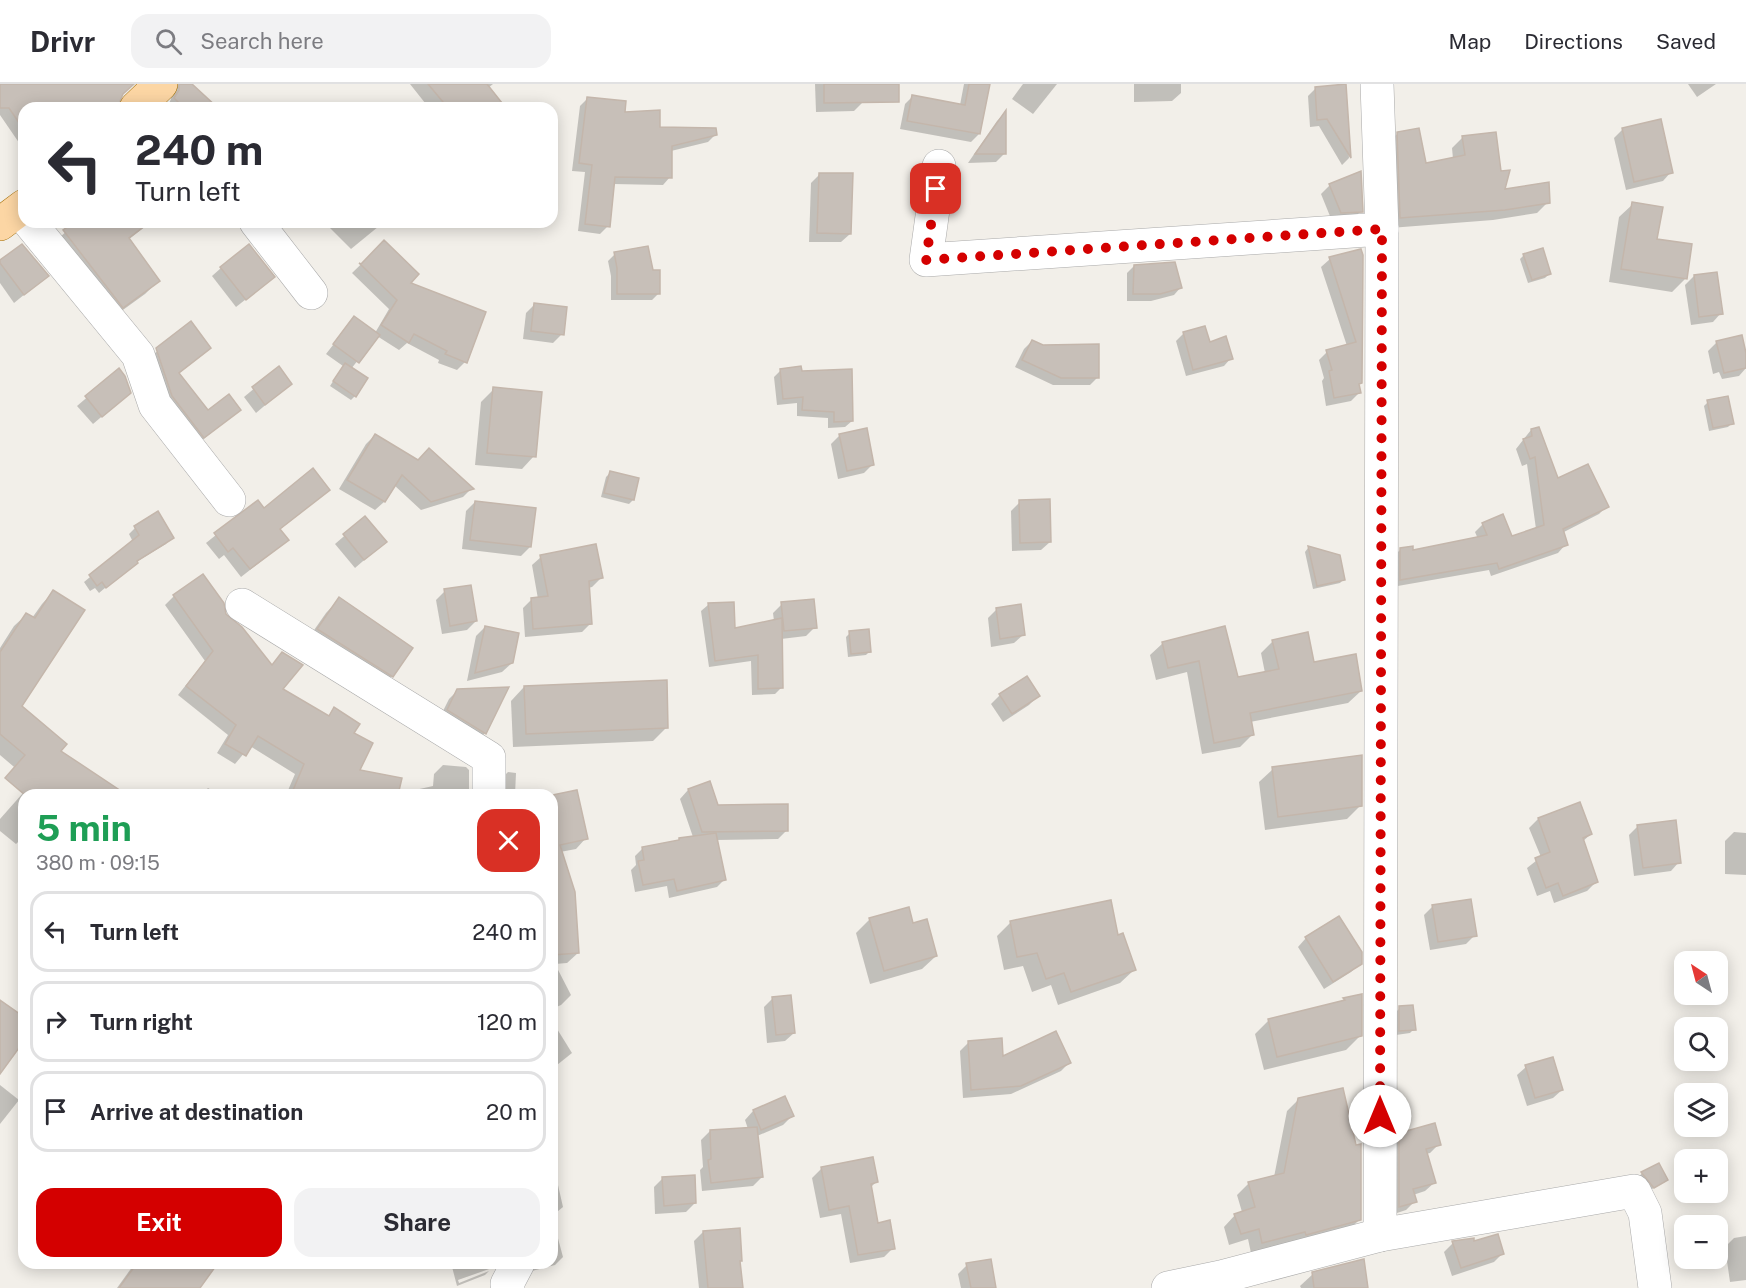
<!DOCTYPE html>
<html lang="en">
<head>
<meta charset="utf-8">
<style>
  :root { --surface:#fff; --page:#f2f2f3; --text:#2b2b33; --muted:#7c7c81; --line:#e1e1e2; --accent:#d40000 }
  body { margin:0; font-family:"Public Sans",sans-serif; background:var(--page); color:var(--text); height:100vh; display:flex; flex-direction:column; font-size:22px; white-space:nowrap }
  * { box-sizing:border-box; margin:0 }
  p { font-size:20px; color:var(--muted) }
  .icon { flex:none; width:33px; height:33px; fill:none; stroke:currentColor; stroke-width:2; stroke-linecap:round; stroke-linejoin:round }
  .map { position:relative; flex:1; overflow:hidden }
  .side { position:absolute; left:18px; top:705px; width:540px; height:480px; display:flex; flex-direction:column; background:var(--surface); border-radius:18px; box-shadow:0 3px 15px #0003 }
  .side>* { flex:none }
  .top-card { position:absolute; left:18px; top:18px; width:540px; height:126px; border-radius:18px; box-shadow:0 3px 15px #0003; background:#fff; color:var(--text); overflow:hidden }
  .needle { width:39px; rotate:324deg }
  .tools { position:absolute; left:1674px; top:867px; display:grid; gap:12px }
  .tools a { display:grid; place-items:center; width:54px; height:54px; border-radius:12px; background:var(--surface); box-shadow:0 3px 15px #0003; font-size:30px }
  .pin { position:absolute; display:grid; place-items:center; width:51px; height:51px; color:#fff; margin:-26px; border-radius:12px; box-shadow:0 3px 9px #0006 }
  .me { position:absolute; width:66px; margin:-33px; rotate:0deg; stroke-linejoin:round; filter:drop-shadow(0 0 4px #0008) }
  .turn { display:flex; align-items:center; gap:21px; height:126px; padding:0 18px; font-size:27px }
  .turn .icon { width:78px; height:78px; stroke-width:2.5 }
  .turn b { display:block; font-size:42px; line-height:51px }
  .round { display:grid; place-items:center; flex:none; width:63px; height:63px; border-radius:18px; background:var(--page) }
  .overview { display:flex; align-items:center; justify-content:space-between; height:102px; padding:0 18px }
  h1 { font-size:36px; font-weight:700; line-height:45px; color:#1e9e55 }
  .cta { display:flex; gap:12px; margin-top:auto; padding:12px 18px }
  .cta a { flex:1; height:69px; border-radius:18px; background:var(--accent); color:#fff; font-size:24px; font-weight:700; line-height:69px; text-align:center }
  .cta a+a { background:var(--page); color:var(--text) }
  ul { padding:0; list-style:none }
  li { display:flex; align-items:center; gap:18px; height:81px; margin:0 12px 9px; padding:0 6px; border:3px solid var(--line); border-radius:18px }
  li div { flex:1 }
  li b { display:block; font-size:22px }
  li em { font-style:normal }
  header { display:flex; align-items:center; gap:36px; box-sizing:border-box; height:84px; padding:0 30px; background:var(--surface); border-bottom:2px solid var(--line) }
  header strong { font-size:28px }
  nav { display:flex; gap:33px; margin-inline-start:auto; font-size:21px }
  .search { width:420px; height:54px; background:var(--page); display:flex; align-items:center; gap:15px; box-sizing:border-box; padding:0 21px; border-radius:18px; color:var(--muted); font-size:22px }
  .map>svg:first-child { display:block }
  .shadow { fill:#0003 }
  .building { fill:#c7bfb8; stroke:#c4b6ab; stroke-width:1.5 }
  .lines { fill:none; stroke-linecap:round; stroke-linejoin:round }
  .minor-casing { stroke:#a9a9a9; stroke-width:34 }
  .major-casing { stroke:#a06b00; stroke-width:34 }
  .minor { stroke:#fff; stroke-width:33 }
  .major { stroke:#fcd6a4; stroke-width:33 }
  .route { stroke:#d40000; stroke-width:10; stroke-dasharray:0 18 }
</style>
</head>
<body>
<header>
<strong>Drivr</strong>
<div class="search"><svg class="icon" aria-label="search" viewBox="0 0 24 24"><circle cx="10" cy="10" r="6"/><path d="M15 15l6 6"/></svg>Search here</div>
<nav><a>Map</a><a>Directions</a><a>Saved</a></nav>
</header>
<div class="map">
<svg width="1746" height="1204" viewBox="0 0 1746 1204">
  <rect width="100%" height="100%" fill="#f2efe9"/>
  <g class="shadow">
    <path d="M0,0H121L113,24H24V66L0,31Z"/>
    <path d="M169,0H190L215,24H167L171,15L172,5Z"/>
    <path d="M410,0H493L488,4L504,24H429Z"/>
    <path d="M815,0H862L863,18L854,27L816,28Z"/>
    <path d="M964,0H989L979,50L971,58L900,45L905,20L913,12L960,21Z"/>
    <path d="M1023,0H1057L1033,30L1012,15Z"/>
    <path d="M1134,0H1181V9L1172,17L1134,18Z"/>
    <path d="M1688,0H1716L1697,13Z"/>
    <path d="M1344,2L1349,74L1342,81L1319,42L1310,43L1308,12L1316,4Z"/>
    <path d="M588,14L659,45L716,50L708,58L671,67L670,93L663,101L613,100L608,142L600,150L578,147L585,88L572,87L580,22Z"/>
    <path d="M1004,30L1005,69L996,78L968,79L997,37Z"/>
    <path d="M1623,45L1671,88L1663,97L1626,106L1614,54Z"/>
    <path d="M1398,49L1424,80L1453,75L1452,64L1463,53L1503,107L1548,118L1537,129L1493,136L1390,144L1387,60Z"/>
    <path d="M820,90L850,150L841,158H809L811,99Z"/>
    <path d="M1330,101L1361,127L1352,136L1332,137L1321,110Z"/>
    <path d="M1633,120L1655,156L1685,195L1672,208L1609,198L1619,133Z"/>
    <path d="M77,138H151L128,156L158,197L145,210L109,236L51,161Z"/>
    <path d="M324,138H384L351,165Z"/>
    <path d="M384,158L408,200L465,278L457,286L438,279L439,276L407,259L399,266L377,252L351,285L355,312L351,316L330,302L343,282L326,270L354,234L375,249L389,225L352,189Z"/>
    <path d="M1360,167L1359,309L1351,317L1326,322L1322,297L1324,294L1319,276L1327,268L1347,262L1321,183L1330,175Z"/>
    <path d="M615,170L659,209L652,216H611V192L608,177Z"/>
    <path d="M1524,171L1549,190L1545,194L1528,199L1520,175Z"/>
    <path d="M0,178L47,192L14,219L0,199Z"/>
    <path d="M1134,182L1181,203L1174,211L1151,217H1127V189Z"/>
    <path d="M221,184L264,201L236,223L212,192Z"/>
    <path d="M1694,192L1721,229L1713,238L1691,241L1685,201Z"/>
    <path d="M535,220L562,250L553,259L523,255L526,229Z"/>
    <path d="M190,239L209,264L178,290L208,328L239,326L195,362L148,275Z"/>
    <path d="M1183,250L1209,260L1231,274L1224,282L1186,292L1176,257Z"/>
    <path d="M1032,257L1098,293L1090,301H1053L1015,283L1024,265Z"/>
    <path d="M1717,258L1746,276V284L1739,292L1722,295L1719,288L1713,290L1708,267Z"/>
    <path d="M278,285L290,300L256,329L244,313Z"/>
    <path d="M119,286L120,317L93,340L77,322Z"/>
    <path d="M780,287L801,288L852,337L845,343L828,344V334L797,332V319L777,321L774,293Z"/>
    <path d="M494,305L534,372L522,385L475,381L481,318Z"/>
    <path d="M1708,318L1732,339L1728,343L1709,347L1704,322Z"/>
    <path d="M1531,346L1558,396L1607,422L1599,430L1562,449L1566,460L1558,469L1491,492L1489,486L1392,503L1393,473L1401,465L1412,467L1478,455L1475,448L1483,440L1511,454L1536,445L1527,380L1522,382L1516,365Z"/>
    <path d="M375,351L418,377L471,405L463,413L421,426L394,401L384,418L375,426L339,405L366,360Z"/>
    <path d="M840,351L873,380L864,389L838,395L831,360Z"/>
    <path d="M610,389L633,416L629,420L601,413L606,393Z"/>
    <path d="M319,414L279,446L287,456L278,464L241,493L224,471L219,475L206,459L257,418L264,426Z"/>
    <path d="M475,418L530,463L521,472L462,465L466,427Z"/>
    <path d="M1020,418L1050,458L1041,466L1012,467L1011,427Z"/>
    <path d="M365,434L385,458L355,484L335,460Z"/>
    <path d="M135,444L172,453L166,460L136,478L99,509L95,504L90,507L84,498L133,458L129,450Z"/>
    <path d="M1308,464L1338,472L1344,495L1340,499L1313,505L1305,468Z"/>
    <path d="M541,473L601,494L592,503L588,504L591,539L582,548L525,553L523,524L532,515H538L532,481Z"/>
    <path d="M445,507L476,537L467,546L442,550L436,516Z"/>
    <path d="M53,508L20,623L59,667L106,711H24V757L21,755L16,760L0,747V735L30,701L40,705L0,671V564L14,542L26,531L32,534L42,520Z"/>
    <path d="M174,512L224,531L280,605L327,633L334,625L351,650L357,687L397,710L433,702L434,690L443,681L466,683L469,686V711H286L295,690L250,662L235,680L217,669L228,651L178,611L205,577L165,521Z"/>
    <path d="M339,515L392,592L378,605L305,559L326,529Z"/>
    <path d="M782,520L815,543L806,552L781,555L782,603L775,610L752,611L751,577L709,583L701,527L708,521L734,546L774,537L773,529Z"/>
    <path d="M997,525L1023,551L1014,559L991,563L988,534Z"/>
    <path d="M485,543L512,579L502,588L467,597L476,552Z"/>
    <path d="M850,549L870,567L866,571L848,573L846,553Z"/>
    <path d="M1273,557L1361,607L1348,619L1250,638L1252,651L1240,663L1202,670L1187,588L1156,596L1150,571L1163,559L1236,595L1265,589L1261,569Z"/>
    <path d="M524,603L667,643L653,657L513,663L511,617Z"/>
    <path d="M458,606L485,649L476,658L439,635L449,615Z"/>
    <path d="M1000,611L1038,612L1029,621L1003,638L991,620Z"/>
    <path d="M1273,685L1361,721L1347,735L1265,746L1259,698Z"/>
    <path d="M508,688L516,689L515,711H498V698Z"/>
    <path d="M208,704L220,711H201Z"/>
    <path d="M688,706L717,723L787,746L778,755L716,756L725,795L717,803L669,814L667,802L635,808L631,786L636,781L635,772L642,765L693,753L680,715Z"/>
    <path d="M552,713L586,754L576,765L560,768L578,869L567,879L555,880L571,911L561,921L552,925Z"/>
    <path d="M1580,720L1591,750L1582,758L1596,798L1587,807L1554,819L1550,807L1537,812L1527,784L1541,773L1529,744L1538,735Z"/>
    <path d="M1638,742L1679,778L1671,787L1634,792L1629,751Z"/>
    <path d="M1734,748L1746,749V791L1725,790V757Z"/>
    <path d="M1110,818L1117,853L1134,886L1120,899L1058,921L1051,901L1032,908L1023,882L1004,886L997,852L1010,839Z"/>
    <path d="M1433,822L1475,851L1466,860L1430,866L1424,831Z"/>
    <path d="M870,835L912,840L936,872L922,885L870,900L856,849Z"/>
    <path d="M1306,854L1360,879L1351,888L1324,905L1298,863Z"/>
    <path d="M1360,911V952L1346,966L1264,986L1255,950L1269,936L1341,918L1344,915Z"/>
    <path d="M773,914L794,949L785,957L767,959L764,923Z"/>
    <path d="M1400,924L1414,945L1410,949L1396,951V928Z"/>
    <path d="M554,940L572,969L552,985V941Z"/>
    <path d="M968,959L1002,975L1069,979L1061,987L1011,1010L963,1014L960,967Z"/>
    <path d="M1526,983L1562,1006L1553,1014L1527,1022L1517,991Z"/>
    <path d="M0,1001L19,1016L0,1040Z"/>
    <path d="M784,1014L792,1032L783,1041L757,1052L762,1093L753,1102L702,1107L700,1086L703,1083L701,1056L710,1047L748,1045L745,1036L753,1027Z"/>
    <path d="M1299,1015L1360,1135L1348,1147L1251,1169L1248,1155L1229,1161L1224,1143L1235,1131L1242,1128L1237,1111L1249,1099L1274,1093L1287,1027Z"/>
    <path d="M1400,1050L1439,1060L1430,1069L1426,1070L1434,1099L1425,1107L1413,1111L1415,1117L1406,1126L1391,1131V1059Z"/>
    <path d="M872,1075L876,1098L870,1104L877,1141L893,1164L884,1173L850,1179L841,1130L820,1134L812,1094L821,1085Z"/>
    <path d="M1642,1089L1666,1096L1649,1107L1639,1093Z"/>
    <path d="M663,1094L695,1119L686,1128L655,1130L654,1103Z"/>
    <path d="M558,1101L563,1123L552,1132L563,1173L555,1181L528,1188L526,1179H552V1103Z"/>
    <path d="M703,1148L738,1178L740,1204H699L694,1157Z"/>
    <path d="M1746,1152V1196L1730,1198L1725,1163L1734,1154Z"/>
    <path d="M1473,1158L1502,1170L1494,1178L1452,1192L1444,1168L1453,1159Z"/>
    <path d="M135,1179H216L199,1204H117Z"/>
    <path d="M451,1179H496L492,1184L458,1196L459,1199L489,1187L485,1191L457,1202Z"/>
    <path d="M967,1181L992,1204H961L958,1190Z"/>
    <path d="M1313,1190L1367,1204H1301L1300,1202Z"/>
  </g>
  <g class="building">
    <path d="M0,0H134L123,10L118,22L114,24H24V46L9,24H0Z"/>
    <path d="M179,0H192L218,24H184L174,14L179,6Z"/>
    <path d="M428,0H487L506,24H448Z"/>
    <path d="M824,0H899V18L824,19Z"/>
    <path d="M969,0H990L980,50L907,37L912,11L965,21Z"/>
    <path d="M1346,0L1351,74L1327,35L1317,36L1315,3Z"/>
    <path d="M587,13L626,17L625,28L660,26V43L716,44L717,51L672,62V94L615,93L610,143L585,140L592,81L579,79Z"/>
    <path d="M1006,26V70H975Z"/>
    <path d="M1661,35L1673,89L1634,98L1622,44Z"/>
    <path d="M1419,44L1426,79L1465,71L1462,52L1496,48L1501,87L1510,86L1505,105L1549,98L1550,119L1505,126L1400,134L1397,48Z"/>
    <path d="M1361,87L1363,128L1341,129L1329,100Z"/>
    <path d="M819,89H853L851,150L817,149Z"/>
    <path d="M1632,118L1663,123L1657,155L1692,160L1687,195L1621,185Z"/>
    <path d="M75,138H150L129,154L160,197L123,224L63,146Z"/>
    <path d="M384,156L419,190L411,199L486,228L467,279L445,270L447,267L414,250L409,259L381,241L397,216L359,179L361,180Z"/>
    <path d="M22,160L49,192L24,211L0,179V176Z"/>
    <path d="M249,160L275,193L246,216L220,183Z"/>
    <path d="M648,162L653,186H660V210H617V184L614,168Z"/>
    <path d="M1543,164L1551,190L1532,196L1523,170Z"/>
    <path d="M1361,165L1363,171L1362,299L1359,300L1361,309L1334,314L1329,287L1332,286L1326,266L1356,258L1329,173Z"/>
    <path d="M1175,178L1182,204L1160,210H1133L1134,181Z"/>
    <path d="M1717,188L1723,230L1699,233L1694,191Z"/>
    <path d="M534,219L567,223L564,251L531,247Z"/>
    <path d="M354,232L380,251L359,279L333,260Z"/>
    <path d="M191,237L211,264L179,289L208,326L229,310L241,326L204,354L172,312L156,264Z"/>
    <path d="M1205,242L1210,258L1226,252L1233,275L1193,286L1183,248Z"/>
    <path d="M1742,251L1746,269V284L1724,289L1716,257Z"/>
    <path d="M1032,256L1043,261L1099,260V294H1061L1022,276Z"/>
    <path d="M345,279L368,294L356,313L333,297Z"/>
    <path d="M279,282L292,300L265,321L252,303Z"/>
    <path d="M801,282L802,287L852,285L853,337L834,338V328L802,326L803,313L783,315L780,285Z"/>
    <path d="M119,284L125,292L131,309L102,333L85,312Z"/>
    <path d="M493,303L542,308L536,373L487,369Z"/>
    <path d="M1728,312L1734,340L1713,344L1707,316Z"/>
    <path d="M1539,343L1558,394L1588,380L1609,423L1563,445L1568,461L1499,485L1497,479L1400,496V464L1413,462V466L1487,451L1482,439L1503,430L1512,452L1544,441L1535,373L1530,375L1523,355L1532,352L1531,345Z"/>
    <path d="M867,344L874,381L847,387L839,350Z"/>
    <path d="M375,350L418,376L429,364L474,405L431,418L402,391L385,418L347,396Z"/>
    <path d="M313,384L330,406L280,445L289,456L250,485L233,464L228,468L214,449L258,416L264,424Z"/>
    <path d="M610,387L639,394L634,416L604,409Z"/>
    <path d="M1050,415L1051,458L1020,459L1019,416Z"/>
    <path d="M475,417L536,424L531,463L470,456Z"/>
    <path d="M158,427L174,454L137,477L138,479L106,504L102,498L97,502L89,491L139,451L134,442Z"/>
    <path d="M365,432L387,458L364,476L343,450Z"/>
    <path d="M596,460L603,494L589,497L592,540L533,545L531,514L548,512L540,471Z"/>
    <path d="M1308,462L1340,471L1345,496L1317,502Z"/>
    <path d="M203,490L224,519L226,530L242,543L272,581L282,568L303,581L283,605L329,632L334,623L360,640L354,649L373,659L360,686L402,694L398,711H291L304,680L258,652L246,672L225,660L236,641L186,602L213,567L173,511Z"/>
    <path d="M471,501L477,537L450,542L444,505Z"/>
    <path d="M53,506L85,526L22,622L67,660L61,667L127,711H25L5,694L25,671L0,650V568L26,529L35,534Z"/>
    <path d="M339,513L413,564L393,593L317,545Z"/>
    <path d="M814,515L817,544L784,547L781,518Z"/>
    <path d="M734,518L735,544L782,534L783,604L758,605V571L715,577L708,519Z"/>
    <path d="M1021,520L1025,551L1000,555L996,524Z"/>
    <path d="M485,542L519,549L513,579L475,589Z"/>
    <path d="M1225,542L1238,593L1279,585L1272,556L1308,548L1314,578L1356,570L1362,607L1250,629L1254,651L1214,659L1199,577L1168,584L1162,558Z"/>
    <path d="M869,545L871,568L851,570L849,547Z"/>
    <path d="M1027,592L1040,612L1012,630L999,610Z"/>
    <path d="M667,596L668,644L526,650L524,602Z"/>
    <path d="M509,603L486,650L447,626L457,605Z"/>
    <path d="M1362,671V722L1278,733L1272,683Z"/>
    <path d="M710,697L718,721L788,720V747L702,748L688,705Z"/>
    <path d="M577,706L588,755L560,761L575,808L579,869L552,871V711Z"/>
    <path d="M1580,718L1592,750L1583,754L1598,798L1563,812L1558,799L1546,804L1535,774L1550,768L1538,734Z"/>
    <path d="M1676,736L1681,779L1643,784L1637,741Z"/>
    <path d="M716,749L726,796L677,807L674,795L643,801L638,777L644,776L642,763L679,756V754Z"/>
    <path d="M1471,815L1477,852L1438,858L1432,821Z"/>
    <path d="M1111,816L1118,851L1123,849L1136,886L1071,908L1064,889L1046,895L1037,869L1017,873L1010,837Z"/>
    <path d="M909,823L913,839L927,835L937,872L884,887L869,834Z"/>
    <path d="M1339,832L1362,868V880L1333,898L1305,853Z"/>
    <path d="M1362,910V952L1277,973L1268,935L1345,916L1343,914Z"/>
    <path d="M791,911L795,949L776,951L772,913Z"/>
    <path d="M0,916L24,933V957L0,990Z"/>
    <path d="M1413,921L1416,946L1399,947V922Z"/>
    <path d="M1056,947L1071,979L1021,1002L971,1006L968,957L1002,954L1003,972Z"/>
    <path d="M1553,973L1563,1006L1535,1014L1525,981Z"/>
    <path d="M1343,1004L1356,1061L1361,1060V1136L1306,1151L1305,1148L1262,1159L1259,1145L1241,1150L1234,1130L1255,1123L1248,1098L1284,1089L1298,1014Z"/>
    <path d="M785,1012L794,1032L761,1046L753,1026Z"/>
    <path d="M1435,1039L1441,1061L1426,1065L1436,1099L1413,1105L1417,1118L1399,1123V1049Z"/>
    <path d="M757,1043L763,1093L711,1099L708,1076L711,1075L710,1046Z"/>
    <path d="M873,1073L878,1098L871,1100L878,1139L890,1136L895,1165L858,1171L849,1122L829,1126L821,1083Z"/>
    <path d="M1659,1079L1668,1096L1654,1104L1641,1088Z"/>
    <path d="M695,1091L696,1119L664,1122L662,1093Z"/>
    <path d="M740,1144L742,1177H740L743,1204H708L703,1147Z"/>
    <path d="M1498,1150L1504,1170L1461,1184L1452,1157L1474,1154V1157Z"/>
    <path d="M991,1175L996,1204H971L966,1179Z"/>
    <path d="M1364,1175L1368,1204H1314L1312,1188Z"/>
    <path d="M137,1179H218L200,1204H119Z"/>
  </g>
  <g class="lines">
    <g class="minor-casing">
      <g id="minor">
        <path d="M1377,0L1382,145L1380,1151"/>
        <path d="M939,82L926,176L1382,145"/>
        <path d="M29,138L138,271L155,321L229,416"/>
        <path d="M256,138L311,209"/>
        <path d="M242,521L489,674V711"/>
        <path d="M508,1204L507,1200L518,1179"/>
        <path d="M1168,1204L1221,1193L1380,1151L1634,1107L1645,1129L1655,1204"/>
      </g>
    </g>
    <g class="major-casing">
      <g id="major">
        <path d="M136,24L161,0"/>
        <path d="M0,140L24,122"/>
      </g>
    </g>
    <use href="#minor" class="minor"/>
    <use href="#major" class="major"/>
  </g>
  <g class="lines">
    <path class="route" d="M936,105L926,176L1382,145L1380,1032"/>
  </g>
</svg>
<div class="tools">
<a><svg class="needle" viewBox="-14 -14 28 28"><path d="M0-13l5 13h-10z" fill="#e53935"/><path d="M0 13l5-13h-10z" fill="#7c7c81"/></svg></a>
<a><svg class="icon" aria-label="search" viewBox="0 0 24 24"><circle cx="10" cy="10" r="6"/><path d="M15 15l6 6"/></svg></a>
<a><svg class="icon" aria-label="layers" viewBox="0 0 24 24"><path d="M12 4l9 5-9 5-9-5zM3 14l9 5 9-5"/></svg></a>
<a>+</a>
<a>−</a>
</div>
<div class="pin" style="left:936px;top:105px;background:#d93025"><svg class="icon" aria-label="arrive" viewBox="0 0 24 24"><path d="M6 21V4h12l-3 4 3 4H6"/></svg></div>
<svg class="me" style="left:1380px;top:1032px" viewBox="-20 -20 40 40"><circle r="19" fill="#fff"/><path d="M0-13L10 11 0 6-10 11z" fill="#d40000"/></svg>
<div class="top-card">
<div class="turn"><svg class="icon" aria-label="left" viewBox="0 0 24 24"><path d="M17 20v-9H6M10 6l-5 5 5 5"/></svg><div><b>240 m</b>Turn left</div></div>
</div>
<section class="side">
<div class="overview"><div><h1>5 min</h1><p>380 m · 09:15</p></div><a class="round" style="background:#d93025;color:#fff"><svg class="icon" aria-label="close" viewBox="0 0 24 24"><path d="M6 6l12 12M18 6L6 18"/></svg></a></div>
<ul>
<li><svg class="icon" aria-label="left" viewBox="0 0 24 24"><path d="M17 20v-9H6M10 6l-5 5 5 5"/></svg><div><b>Turn left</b></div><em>240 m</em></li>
<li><svg class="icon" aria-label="right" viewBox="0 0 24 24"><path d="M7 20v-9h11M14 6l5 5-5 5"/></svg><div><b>Turn right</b></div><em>120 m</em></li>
<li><svg class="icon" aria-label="arrive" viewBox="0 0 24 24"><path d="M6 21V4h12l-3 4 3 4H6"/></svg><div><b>Arrive at destination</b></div><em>20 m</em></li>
</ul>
<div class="cta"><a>Exit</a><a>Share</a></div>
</section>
</div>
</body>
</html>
